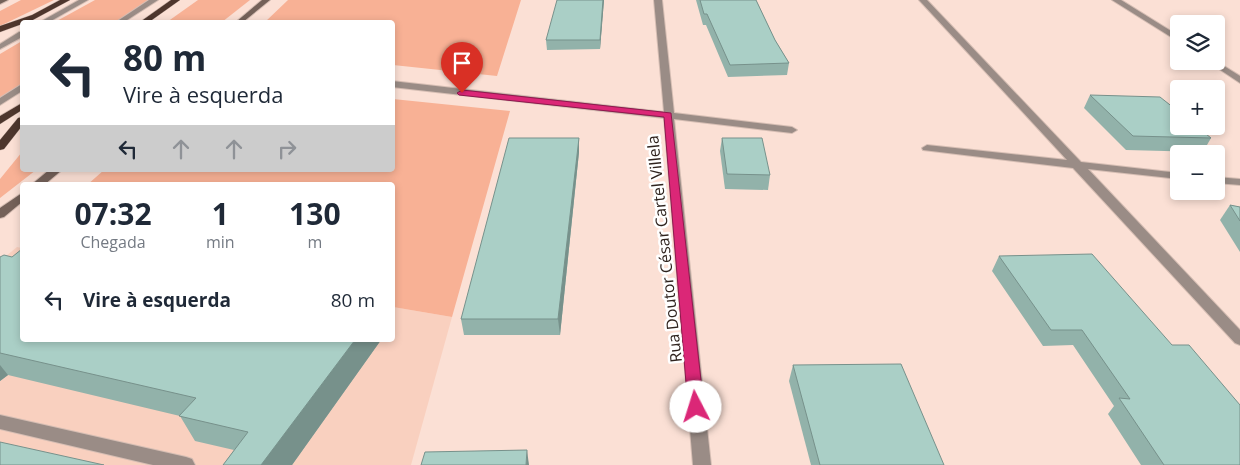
<!DOCTYPE html>
<html lang="pt">
<head>
<meta charset="utf-8">
<style>
  :root { --surface:#fff; --page:#f2f2f3; --text:#1f2937; --muted:#747a83 }
  body { margin:0; font-family:"Open Sans",sans-serif; background:var(--page); color:var(--text); height:100vh; display:flex; flex-direction:column; font-size:19px; white-space:nowrap }
  * { box-sizing:border-box; margin:0 }
  p { font-size:16px; color:var(--muted) }
  .icon { flex:none; width:28px; height:28px; fill:none; stroke:currentColor; stroke-width:2; stroke-linecap:round; stroke-linejoin:round }
  .map { position:relative; flex:1; overflow:hidden }
  .panel { position:absolute; left:20px; top:182px; width:375px; height:160px; display:flex; flex-direction:column; background:var(--surface); border-radius:5px; box-shadow:0 2px 8px #0003 }
  .panel>* { flex:none }
  .top-card { position:absolute; left:20px; top:20px; width:375px; height:152px; border-radius:5px; box-shadow:0 2px 8px #0003; background:#fff; color:var(--text); overflow:hidden }
  .fabs { position:absolute; left:1170px; top:15px; display:grid; gap:10px }
  .fabs a { display:grid; place-items:center; width:55px; height:55px; border-radius:5px; background:var(--surface); box-shadow:0 2px 8px #0003; font-size:25px }
  .pin { position:absolute; display:grid; place-items:center; width:42px; height:42px; color:#fff; margin:-51px -21px; border-radius:50% 50% 50% 0; rotate:-45deg; box-shadow:0 0 5px #0007 }
  .pin .icon { rotate:45deg }
  .me { position:absolute; width:55px; margin:-28px; rotate:355deg; stroke-linejoin:round; filter:drop-shadow(0 0 4px #0008) }
  .turn { display:flex; align-items:center; gap:18px; height:105px; padding:0 20px; font-size:22px }
  .turn .icon { width:65px; height:65px; stroke-width:2.5 }
  .turn b { display:block; font-size:35px; line-height:42px }
  .lanes { display:flex; align-items:center; height:48px; padding:0 20px; background:#0003; justify-content:center; gap:25px; direction:ltr }
  .lanes .off { opacity:.35 }
  .eta { display:flex; justify-content:space-evenly; align-items:center; height:85px; text-align:center }
  .eta b { font-size:30px; font-weight:700; line-height:35px }
  ul { padding:0; list-style:none }
  li { display:flex; align-items:center; gap:15px; height:65px; padding:0 20px }
  li div { flex:1 }
  li b { display:block; font-size:19px }
  li em { font-style:normal }
  .map>svg:first-child { display:block }
  .built { fill:#f9d0bf }
  .green { fill:#f8b195 }
  .lines { fill:none; stroke-linecap:round; stroke-linejoin:round }
  .service-casing { stroke:#d6beb4; stroke-width:2 }
  .minor-casing { stroke:#d6beb4; stroke-width:2 }
  .secondary-casing { stroke:#d6beb4; stroke-width:2 }
  .trunk-casing { stroke:#d6beb4; stroke-width:1 }
  .service { fill:#9a8c86; fill-rule:evenodd }
  .minor { fill:#9a8c86; fill-rule:evenodd }
  .secondary { fill:#746159; fill-rule:evenodd }
  .trunk { fill:#4e362d; fill-rule:evenodd }
  .wall { fill:#92b2aa }
  .shaded-wall { fill:#77918b }
  .building { fill:#aacfc6; stroke:#77918b }
  .route { fill:#db2777; stroke:#8e194d }
  .labels { text-anchor:middle; stroke-width:5; stroke-linejoin:round; paint-order:stroke }
  .street-label { font-size:16px; fill:#2f231e; stroke:#fff }
</style>
</head>
<body>
<div class="map">
<svg width="1240" height="465" viewBox="0 0 1240 465">
  <rect width="100%" height="100%" fill="#fbe0d5"/>
  <path class="built" d="M17,247L22,248V340H392L393,307L452,317L411,465H0V261Z"/>
  <g class="green">
    <path d="M21,0H54L0,26V11Z"/>
    <path d="M95,0H151L117,22H55Z"/>
    <path d="M198,0H250L222,22H167Z"/>
    <path d="M288,0H521L497,76L393,65L392,22H265Z"/>
    <path d="M22,41V84L0,99V54Z"/>
    <path d="M393,99L510,111L452,317L393,307L392,185H87L104,170H392Z"/>
    <path d="M22,152V170H36L0,198V179Z"/>
  </g>
  <g class="lines">
    <g class="service-casing">
      <g id="service">
        <path d="M79,0H88L49,22H40Z"/>
        <path d="M149,0H158L124,22H116Z"/>
        <path d="M19,32H22V37L0,49V44Z"/>
        <path d="M22,84V91L0,105V98Z"/>
        <path d="M0,415L186,457L192,459L195,465H153L0,429Z"/>
      </g>
    </g>
    <g class="minor-casing">
      <g id="minor">
        <path d="M654,0H662L674,113L792,127L797,130L792,133L674,119L711,465H693L664,118L392,87V81L664,112Z"/>
        <path d="M919,0H927L1081,162L1179,173V179L1088,169L1240,330V345L1235,343L1073,168L923,150L922,148L927,145L1067,160Z"/>
        <path d="M1112,0H1121L1179,36V42Z"/>
        <path d="M1207,61H1216L1240,76V83Z"/>
        <path d="M1216,177L1240,179V185L1216,183Z"/>
      </g>
    </g>
    <g class="secondary-casing">
      <g id="secondary">
        <path d="M0,0H8L0,4Z"/>
        <path d="M262,0H270L243,22H236Z"/>
        <path d="M49,170H62L44,185H31Z"/>
        <path d="M22,193V202L4,217L0,218V208Z"/>
      </g>
    </g>
    <g class="trunk-casing">
      <g id="trunk">
        <path d="M60,0H70L29,22H22V24L0,32V26L32,15Z"/>
        <path d="M171,0H180L149,22H140Z"/>
        <path d="M22,103V110L0,124V116Z"/>
        <path d="M22,117V126L4,149L0,150V140L18,118Z"/>
      </g>
    </g>
    <use href="#service" class="service"/>
    <use href="#minor" class="minor"/>
    <use href="#secondary" class="secondary"/>
    <use href="#trunk" class="trunk"/>
  </g>
  <g class="wall">
    <path d="M604,0L600,49L547,50L546,40Z"/>
    <path d="M696,0H756L775,40L789,63L787,75L728,77L706,25H703Z"/>
    <path d="M1090,95L1211,138L1203,152L1126,150L1084,108Z"/>
    <path d="M579,138V152L560,335H464L461,319Z"/>
    <path d="M722,138L770,175L768,190L725,189L720,151Z"/>
    <path d="M1230,205L1240,207V252L1220,220Z"/>
    <path d="M999,256L1240,465H1141L1108,414L1114,406L1073,345L1043,346L992,271Z"/>
    <path d="M0,257L22,340H381L292,465H223L234,450L195,441L180,416L8,375L0,381Z"/>
    <path d="M793,365L944,465H811L789,381Z"/>
  </g>
  <g class="shaded-wall">
    <path d="M603,0H604L600,49V40Z"/>
    <path d="M579,138V152L560,335L558,319Z"/>
    <path d="M355,340H381L292,465H261Z"/>
    <path d="M0,365L8,375L0,381Z"/>
    <path d="M527,450L529,465H526Z"/>
  </g>
  <g class="building">
    <path d="M557,0H603L600,40H546Z"/>
    <path d="M700,0H756L775,40L789,63L730,65L707,14H704Z"/>
    <path d="M1090,95L1160,97L1179,112V126H1196L1211,138L1133,136Z"/>
    <path d="M509,138H579L558,319H461Z"/>
    <path d="M722,138H762L770,175L727,174Z"/>
    <path d="M1230,205L1240,207V221Z"/>
    <path d="M22,249V340H355L261,465H223L248,432L179,416L196,398L0,353V257L4,255L12,257Z"/>
    <path d="M1092,254L1172,345H1189L1240,405V465H1164L1119,398L1130,399L1082,330H1051L999,256Z"/>
    <path d="M901,364L944,465H820L793,365Z"/>
    <path d="M0,442L104,465H0Z"/>
    <path d="M527,450L526,465H421L425,452Z"/>
  </g>
  <path class="route" d="M462,90L671,113L704,407L701,411L696,413L691,411L688,407L664,117L459,95L457,93Z"/>
  <g class="labels">
    <g class="street-label">
      <text transform="translate(664 249) rotate(-96)" y="6">Rua Doutor César Cartel Villela</text>
    </g>
  </g>
</svg>
<div class="fabs">
<a><svg class="icon" aria-label="layers" viewBox="0 0 24 24"><path d="M12 4l9 5-9 5-9-5zM3 14l9 5 9-5"/></svg></a>
<a>+</a>
<a>−</a>
</div>
<div class="pin" style="left:462px;top:93px;background:#d93025"><svg class="icon" aria-label="arrive" viewBox="0 0 24 24"><path d="M6 21V4h12l-3 4 3 4H6"/></svg></div>
<svg class="me" style="left:696px;top:407px" viewBox="-20 -20 40 40"><circle r="19" fill="#fff"/><path d="M0-13L10 11 0 6-10 11z" fill="#db2777"/></svg>
<div class="top-card">
<div class="turn"><svg class="icon" aria-label="left" viewBox="0 0 24 24"><path d="M17 20v-9H6M10 6l-5 5 5 5"/></svg><div><b>80 m</b>Vire à esquerda</div></div>
<div class="lanes"><svg class="icon" aria-label="left" viewBox="0 0 24 24"><path d="M17 20v-9H6M10 6l-5 5 5 5"/></svg><svg class="icon off" aria-label="ahead" viewBox="0 0 24 24"><path d="M12 20V5M6 11l6-6 6 6"/></svg><svg class="icon off" aria-label="ahead" viewBox="0 0 24 24"><path d="M12 20V5M6 11l6-6 6 6"/></svg><svg class="icon off" aria-label="right" viewBox="0 0 24 24"><path d="M7 20v-9h11M14 6l5 5-5 5"/></svg></div>
</div>
<section class="panel">
<div class="eta">
<div><b>07:32</b><p>Chegada</p></div>
<div><b>1</b><p>min</p></div>
<div><b>130</b><p>m</p></div>
</div>
<ul>
<li><svg class="icon" aria-label="left" viewBox="0 0 24 24"><path d="M17 20v-9H6M10 6l-5 5 5 5"/></svg><div><b>Vire à esquerda</b></div><em>80 m</em></li>
</ul>
</section>
</div>
</body>
</html>
